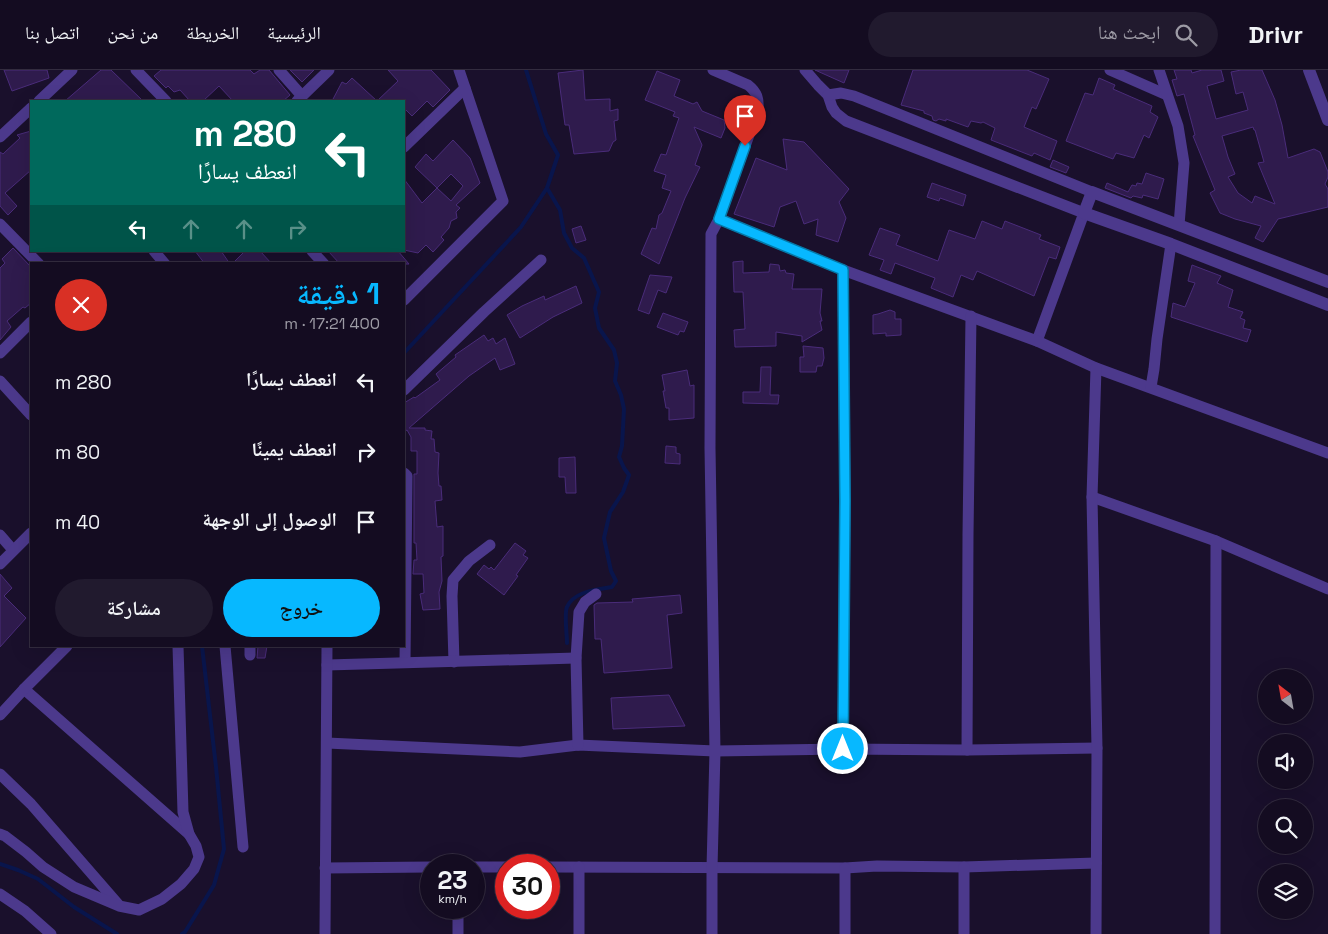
<!DOCTYPE html>
<html lang="ar">
<head>
<meta charset="utf-8">
<style>
  :root { --surface:#140c21; --page:#211a2e; --text:#f1f3f6; --muted:#9d9ba5; --line:#332c3f; --accent:#07b8ff }
  body { margin:0; font-family:"Space Grotesk","Noto Naskh Arabic",sans-serif; background:var(--page); color:var(--text); direction:rtl; height:100vh; display:flex; flex-direction:column; font-size:19px; white-space:nowrap }
  * { box-sizing:border-box; margin:0 }
  p { font-size:16px; color:var(--muted) }
  .icon { flex:none; width:28px; height:28px; fill:none; stroke:currentColor; stroke-width:2; stroke-linecap:round; stroke-linejoin:round }
  .map { position:relative; flex:1; overflow:hidden; direction:ltr }
  .side { position:absolute; left:30px; top:192px; width:375px; height:385px; display:flex; flex-direction:column; background:var(--surface); border-radius:0px; box-shadow:0 5px 20px #0002,0 0 0 1px var(--line); direction:rtl }
  .side>* { flex:none }
  .banner { position:absolute; left:30px; top:30px; width:375px; height:152px; border-radius:0px; box-shadow:0 5px 20px #0002,0 0 0 1px var(--line); direction:rtl; background:#00695c; color:#fff; overflow:hidden }
  .needle { width:32px; rotate:329deg }
  .fabs { position:absolute; left:1258px; top:599px; display:grid; gap:10px }
  .fabs a { display:grid; place-items:center; width:55px; height:55px; border-radius:50%; background:var(--surface); box-shadow:0 5px 20px #0002,0 0 0 1px var(--line); font-size:25px }
  .speed { position:absolute; left:420px; top:784px; display:flex; gap:10px; font-size:25px; font-weight:700; text-align:center }
  .speed>* { display:grid; place-content:center; width:65px; height:65px; border-radius:50%; background:var(--surface); box-shadow:0 5px 20px #0002,0 0 0 1px var(--line); line-height:1 }
  .speed small { font-size:12px; font-weight:400 }
  .speed .limit { border:8px solid #d22; background:#fff; color:#111 }
  .pin { position:absolute; display:grid; place-items:center; width:42px; height:42px; color:#fff; margin:-51px -21px; border-radius:50% 50% 50% 0; rotate:-45deg; box-shadow:0 0 5px #0007 }
  .pin .icon { rotate:45deg }
  .me { position:absolute; width:55px; margin:-28px; rotate:0deg; stroke-linejoin:round; filter:drop-shadow(0 0 4px #0008) }
  .turn { display:flex; align-items:center; gap:18px; height:105px; padding:0 25px; font-size:22px }
  .turn .icon { width:65px; height:65px; stroke-width:2.5 }
  .turn b { display:block; font-size:35px; line-height:42px }
  .lanes { display:flex; align-items:center; height:48px; padding:0 25px; background:#0003; justify-content:center; gap:25px; direction:ltr }
  .lanes .off { opacity:.35 }
  .round { display:grid; place-items:center; flex:none; width:52px; height:52px; border-radius:26px; background:var(--page) }
  .head { display:flex; align-items:center; justify-content:space-between; height:85px; padding:0 25px }
  h1 { font-size:30px; font-weight:600; line-height:38px; color:var(--accent) }
  .button { display:flex; gap:10px; margin-top:auto; padding:10px 25px }
  .button a { flex:1; height:58px; border-radius:30px; background:var(--accent); color:#111; font-size:20px; font-weight:600; line-height:58px; text-align:center }
  .button a+a { background:var(--page); color:var(--text) }
  ul { padding:0; list-style:none }
  li { display:flex; align-items:center; gap:15px; height:70px; padding:0 25px }
  li div { flex:1 }
  li b { display:block; font-size:19px }
  li em { font-style:normal }
  header { display:flex; align-items:center; gap:30px; box-sizing:border-box; height:70px; padding:0 25px; background:var(--surface); border-bottom:1px solid var(--line) }
  header strong { font-size:24px }
  nav { display:flex; gap:28px; margin-inline-start:auto; font-size:18px }
  .search { width:350px; height:45px; background:var(--page); display:flex; align-items:center; gap:12px; box-sizing:border-box; padding:0 18px; border-radius:28px; color:var(--muted); font-size:19px }
  .map>svg:first-child { display:block }
  .lines { fill:none; stroke-linecap:round; stroke-linejoin:round }
  .stream { stroke:#09154c; stroke-width:4 }
  .building { fill:#2f1b4d; stroke:#4a2c7a; fill-rule:evenodd }
  .minor { stroke:#4c398c; stroke-width:11 }
  .tertiary { stroke:#4c398c; stroke-width:12 }
  .route-casing { stroke:#0578a6; stroke-width:12 }
  .route { stroke:#07b8ff; stroke-width:9 }
</style>
</head>
<body>
<header>
<strong>Drivr</strong>
<div class="search"><svg class="icon" aria-label="search" viewBox="0 0 24 24"><circle cx="10" cy="10" r="6"/><path d="M15 15l6 6"/></svg>ابحث هنا</div>
<nav><a>الرئيسية</a><a>الخريطة</a><a>من نحن</a><a>اتصل بنا</a></nav>
</header>
<div class="map">
<svg width="1328" height="864" viewBox="0 0 1328 864">
  <rect width="100%" height="100%" fill="#1a102c"/>
  <g class="lines">
    <g class="stream">
      <path d="M547,118L560,140L564,163L572,178L584,188L599,222L595,238L599,258L614,280L617,293L615,311L621,325L624,339L622,376L619,387L624,398L629,405L623,422L610,442L604,468L611,501L616,511L612,517C597,520 574,521 567,537C564,543 567,565 567,573"/>
      <path d="M404,283L521,157L547,118L558,85L546,64L526,0"/>
      <path d="M0,794L18,800L38,809L74,837L117,864"/>
      <path d="M182,864L185,862L214,815L224,779L216,697L202,576"/>
    </g>
  </g>
  <g class="building">
    <path d="M4,0H47L49,8L12,21Z"/>
    <path d="M101,0H111L143,31H65Z"/>
    <path d="M161,0H250L254,4L260,0H269L290,25L283,31H233L219,16L203,31H190L180,20L174,22L168,16L166,18L154,6Z"/>
    <path d="M290,0H314L302,12Z"/>
    <path d="M388,0H431L450,20L433,37L427,31L412,46L404,38V31H332L342,12L346,14L352,8L377,31L398,11Z"/>
    <path d="M583,0L585,30L610,29V41L618,39V50L614,51L616,70L613,72L609,81L574,84L569,55H565L558,3Z"/>
    <path d="M815,0H849L844,13Z"/>
    <path d="M913,0H1027L1049,9L1036,39L1032,37L1024,57L1057,71L1050,90L1034,83L1032,86L991,70L995,58L983,52L981,53L971,51L968,57L946,49V51L939,49L936,51L933,50L932,46L924,43V41L901,35Z"/>
    <path d="M1174,0H1191L1192,3L1202,0H1221L1224,11L1207,16L1216,49L1248,40L1243,22L1236,24L1231,2L1241,0H1262L1275,30L1282,55L1288,88L1314,79L1320,82L1328,102V107L1325,114L1328,119V137L1278,149L1263,172L1255,168L1261,156L1235,149L1220,143L1210,123L1215,120L1193,66L1195,65L1184,24L1177,26L1172,10L1177,9ZM1253,57L1254,60H1255L1264,92L1258,93L1275,134L1255,126L1252,133L1238,123L1228,107L1235,104L1228,87L1222,66Z"/>
    <path d="M657,1L680,10L674,26L693,34L697,32L702,41L724,50L725,58L721,68L694,57L702,75L695,95L700,97L685,128L659,194L641,184L652,158L656,159L659,145L662,143L671,121L662,118L666,105L654,101L661,84L666,85L679,48L673,46L675,42L645,30Z"/>
    <path d="M1099,8L1115,15L1113,19L1152,36L1150,42L1158,47L1149,68L1144,65L1134,88L1116,83L1113,89L1066,71L1085,23L1093,25Z"/>
    <path d="M31,61V100L5,123L17,136L8,145L0,136V82L3,84L20,68L17,65Z"/>
    <path d="M783,69L804,72L849,119L839,132L846,148L838,172L816,165L818,149L804,154L796,131L780,137L774,157L734,144L756,88L787,100Z"/>
    <path d="M453,70L470,88L480,113L456,135L460,138L456,142L457,148L451,151L449,158L441,167L444,170L433,182L426,175L418,183L404,180V109L422,133L437,118L415,97L426,84L433,91ZM451,104L463,116L451,131L437,118Z"/>
    <path d="M1053,90L1069,97L1066,103L1050,97Z"/>
    <path d="M1146,103L1164,109L1158,129L1143,125L1142,128L1133,126L1131,128L1105,118L1107,113L1128,122L1132,115L1136,116L1137,113L1142,114Z"/>
    <path d="M932,113L966,125L963,136L940,128L939,131L927,127Z"/>
    <path d="M982,151L1002,159L1005,151L1041,165L1039,169L1060,177L1056,189L1049,187L1034,226L977,201L973,210L961,205L953,227L931,218L935,208L895,193L891,204L880,200L884,190L869,185L880,158L900,165L896,175L938,191L949,160L975,169Z"/>
    <path d="M581,156L586,170L576,173L572,159Z"/>
    <path d="M13,178L31,197V233L25,238L23,237L7,251L11,257L0,270V198L5,193L2,189Z"/>
    <path d="M195,181H221L230,194H205Z"/>
    <path d="M245,181H260L272,194H232Z"/>
    <path d="M328,181H398L409,194H340Z"/>
    <path d="M743,191V203L769,202L770,194L779,195L780,201L785,200L786,203L794,204L792,219H822L820,243L822,251H820L822,260L802,272V266L776,262V276L735,277L734,260L745,259L743,222H734L733,192Z"/>
    <path d="M1192,195L1221,206L1217,213L1233,220L1228,237L1243,242L1240,248L1245,250L1243,258L1251,260L1247,272L1171,247L1173,233L1185,237L1195,213L1188,211Z"/>
    <path d="M650,205L672,207L666,223L658,220L649,244L638,240Z"/>
    <path d="M576,216L582,233L553,247L520,268L507,245L522,236L544,226L545,230Z"/>
    <path d="M890,240L895,242V249H901V265L886,266V263L873,264V245L878,244Z"/>
    <path d="M663,243L688,252L684,262L680,261L678,265L657,257Z"/>
    <path d="M484,265L488,271L493,268L496,274L505,268L515,294L500,300L495,288L469,306L409,358H425V360L432,361L431,369H434L435,382L439,383L438,403L439,416H441L442,430L435,431L437,457L443,456V486L441,487L442,511L439,522L440,539L423,540L420,524L424,523L423,504H413L414,490H417L416,473H414V404H417V381H411V367L407,360L404,362V333L414,327L415,328L440,310L436,304L456,287L455,285Z"/>
    <path d="M803,276L823,278L824,288L822,296H817L816,302H800V287H804Z"/>
    <path d="M761,297H771L770,325H779L778,334L743,333V322H760Z"/>
    <path d="M687,300L690,316L694,315V348L669,350V338H666L663,321H665L662,305Z"/>
    <path d="M666,376L676,377V383L680,384V394L665,393Z"/>
    <path d="M575,387L576,423H566L565,407H559V388Z"/>
    <path d="M515,473L526,481L523,485L528,488L516,505L518,506L504,525L477,504L484,495L489,499L491,497L494,500Z"/>
    <path d="M0,504L12,518L4,526L26,548L0,577Z"/>
    <path d="M680,525L682,543L667,545L672,598L604,603L601,569H595L594,535L597,533L633,532L632,529Z"/>
    <path d="M258,576H267L265,588H257Z"/>
    <path d="M669,625L685,656L613,659L611,628Z"/>
  </g>
  <g class="lines">
    <g class="minor">
      <path d="M136,0L166,31"/>
      <path d="M279,0L302,26"/>
      <path d="M805,0L818,15L828,25L832,37L836,43L846,51L1084,143L1037,271"/>
      <path d="M1110,0L1167,25"/>
      <path d="M1159,0L1178,56L1184,93L1179,155"/>
      <path d="M828,25L841,23L854,26L1092,122"/>
      <path d="M39,31L72,0"/>
      <path d="M297,31L329,0"/>
      <path d="M0,67L31,38"/>
      <path d="M404,77L465,18"/>
      <path d="M719,149L843,200L1037,271L1096,298L1328,383"/>
      <path d="M0,154L39,194"/>
      <path d="M154,181L165,194"/>
      <path d="M312,181L324,194"/>
      <path d="M843,200L845,431L843,679"/>
      <path d="M404,230L503,131L459,0"/>
      <path d="M0,283L31,252"/>
      <path d="M0,311L31,345"/>
      <path d="M1151,317L1154,299L1157,269L1171,174"/>
      <path d="M404,320L484,242L541,190"/>
      <path d="M404,403L407,406L405,592"/>
      <path d="M1092,427L1216,471L1328,519"/>
      <path d="M0,465L13,480"/>
      <path d="M0,494L31,463"/>
      <path d="M225,576L243,777"/>
      <path d="M250,576V585"/>
      <path d="M454,592L452,526L453,510L469,491L490,475"/>
      <path d="M327,595L576,588"/>
      <path d="M24,619L189,764"/>
      <path d="M0,645L24,619L67,576"/>
      <path d="M327,673L520,682L578,675L715,681L843,679L967,680L1097,678"/>
      <path d="M578,675L576,588L579,542L585,532L596,524"/>
      <path d="M967,680L968,465L971,246"/>
      <path d="M0,704L31,734L118,834"/>
      <path d="M0,764L5,766L26,782L43,797L74,817L119,836L139,840L162,829L181,814L194,799L199,787L196,776L189,764L183,742L178,576"/>
      <path d="M474,797H506"/>
      <path d="M549,797L845,798L877,796L964,797L1096,793"/>
      <path d="M579,797V864"/>
      <path d="M964,797V864"/>
      <path d="M325,798L431,797"/>
      <path d="M0,824L25,841L51,864"/>
      <path d="M458,838V864"/>
      <path d="M325,864L327,576"/>
      <path d="M712,864V798L715,681L710,378L711,164L719,149L758,40C759,29 757,22 748,15L713,0"/>
      <path d="M845,864V798"/>
      <path d="M1096,864L1097,678L1092,427L1096,298"/>
      <path d="M1215,864L1216,471"/>
    </g>
    <g class="tertiary">
      <path d="M1309,0L1328,50"/>
      <path d="M1328,212L1092,122L1084,143L1171,174L1328,235"/>
    </g>
  </g>
  <g class="lines">
    <g class="route-casing">
      <path id="route" d="M745,76L719,149L843,200L845,431L843,679"/>
    </g>
    <use href="#route" class="route"/>
  </g>
</svg>
<div class="fabs">
<a><svg class="needle" viewBox="-14 -14 28 28"><path d="M0-13l5 13h-10z" fill="#e53935"/><path d="M0 13l5-13h-10z" fill="#9d9ba5"/></svg></a>
<a><svg class="icon" aria-label="sound" viewBox="0 0 24 24"><path d="M4 9h4l5-4v14l-5-4H4zM17 9q2 3 0 6"/></svg></a>
<a><svg class="icon" aria-label="search" viewBox="0 0 24 24"><circle cx="10" cy="10" r="6"/><path d="M15 15l6 6"/></svg></a>
<a><svg class="icon" aria-label="layers" viewBox="0 0 24 24"><path d="M12 4l9 5-9 5-9-5zM3 14l9 5 9-5"/></svg></a>
</div>
<div class="speed"><div>23<small>km/h</small></div><div class="limit">30</div></div>
<div class="pin" style="left:745px;top:76px;background:#d93025"><svg class="icon" aria-label="arrive" viewBox="0 0 24 24"><path d="M6 21V4h12l-3 4 3 4H6"/></svg></div>
<svg class="me" style="left:843px;top:679px" viewBox="-20 -20 40 40"><circle r="17" fill="#07b8ff" stroke="#fff" stroke-width="3"/><path d="M0-11L8 9 0 5-8 9z" fill="#fff"/></svg>
<div class="banner">
<div class="turn"><svg class="icon" aria-label="left" viewBox="0 0 24 24"><path d="M17 20v-9H6M10 6l-5 5 5 5"/></svg><div><b>280 m</b>انعطف يسارًا</div></div>
<div class="lanes"><svg class="icon" aria-label="left" viewBox="0 0 24 24"><path d="M17 20v-9H6M10 6l-5 5 5 5"/></svg><svg class="icon off" aria-label="ahead" viewBox="0 0 24 24"><path d="M12 20V5M6 11l6-6 6 6"/></svg><svg class="icon off" aria-label="ahead" viewBox="0 0 24 24"><path d="M12 20V5M6 11l6-6 6 6"/></svg><svg class="icon off" aria-label="right" viewBox="0 0 24 24"><path d="M7 20v-9h11M14 6l5 5-5 5"/></svg></div>
</div>
<section class="side">
<div class="head"><div><h1>1 دقيقة</h1><p>400 m · 17:21</p></div><a class="round" style="background:#d93025;color:#fff"><svg class="icon" aria-label="close" viewBox="0 0 24 24"><path d="M6 6l12 12M18 6L6 18"/></svg></a></div>
<ul>
<li><svg class="icon" aria-label="left" viewBox="0 0 24 24"><path d="M17 20v-9H6M10 6l-5 5 5 5"/></svg><div><b>انعطف يسارًا</b></div><em>280 m</em></li>
<li><svg class="icon" aria-label="right" viewBox="0 0 24 24"><path d="M7 20v-9h11M14 6l5 5-5 5"/></svg><div><b>انعطف يمينًا</b></div><em>80 m</em></li>
<li><svg class="icon" aria-label="arrive" viewBox="0 0 24 24"><path d="M6 21V4h12l-3 4 3 4H6"/></svg><div><b>الوصول إلى الوجهة</b></div><em>40 m</em></li>
</ul>
<div class="button"><a>خروج</a><a>مشاركة</a></div>
</section>
</div>
</body>
</html>
